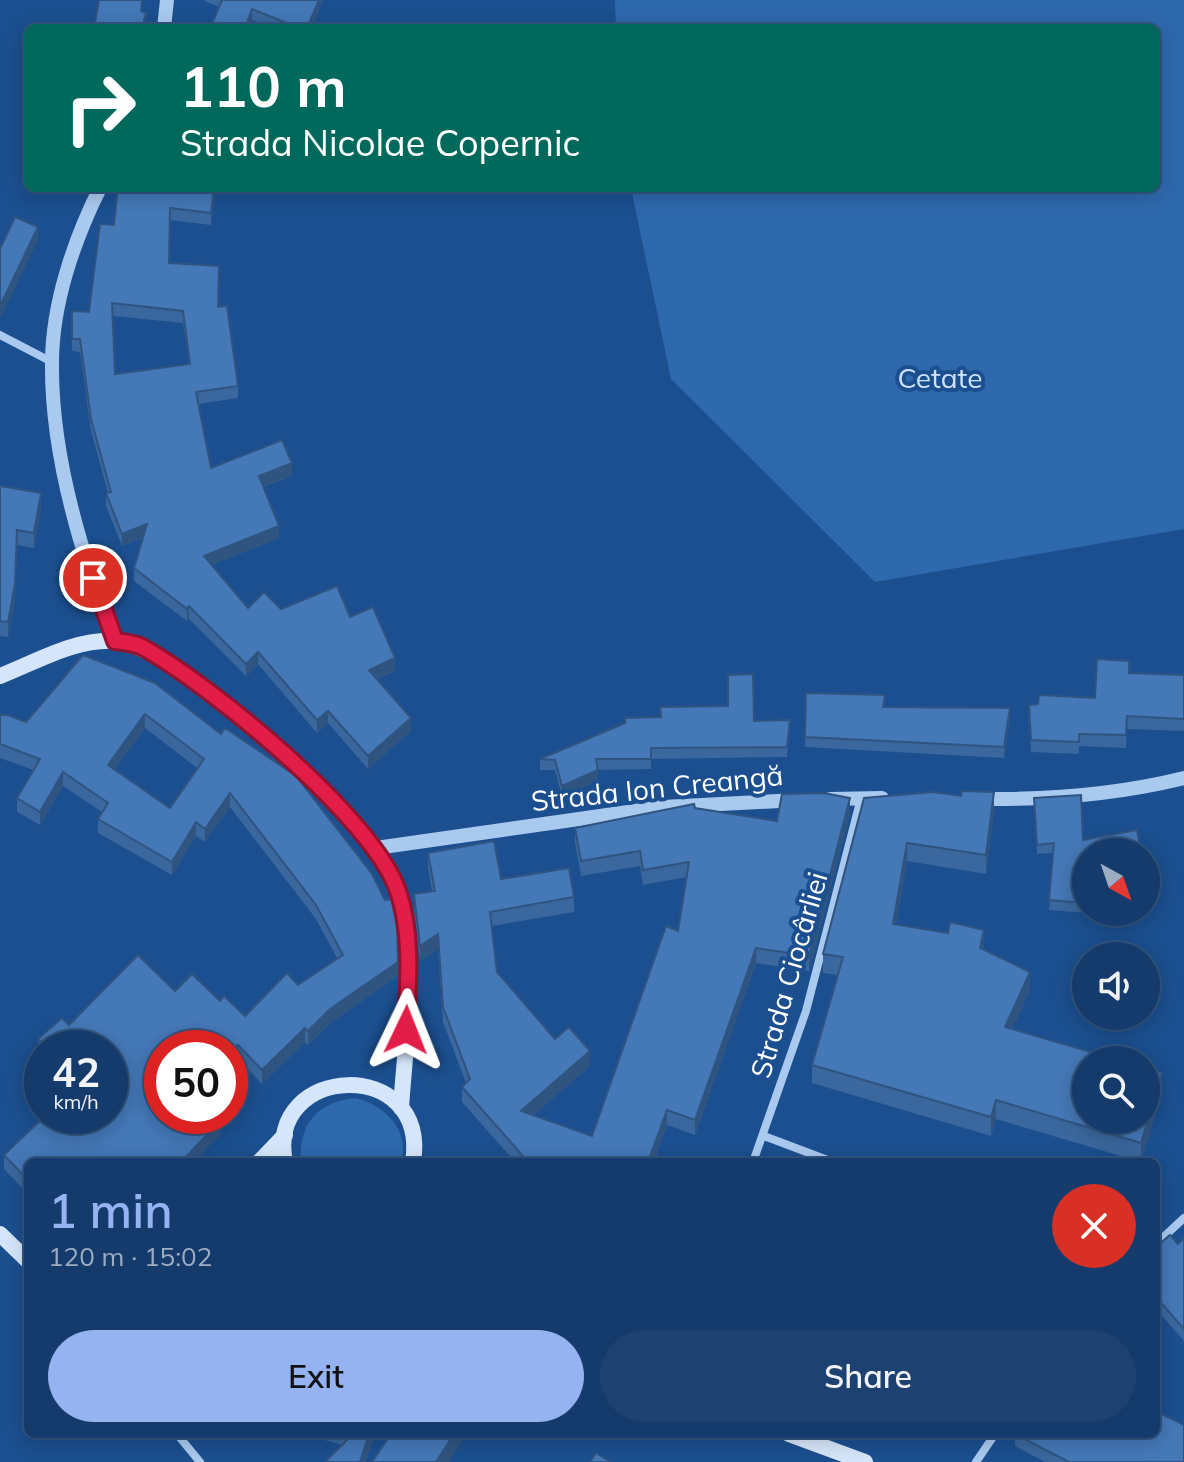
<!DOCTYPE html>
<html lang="en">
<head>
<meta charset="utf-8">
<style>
  :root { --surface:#143b6b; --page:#1d4271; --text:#f1f3f6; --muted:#9dadc1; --line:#33557e; --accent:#95b2f1 }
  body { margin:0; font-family:Mulish,sans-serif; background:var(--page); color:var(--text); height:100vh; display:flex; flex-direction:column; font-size:30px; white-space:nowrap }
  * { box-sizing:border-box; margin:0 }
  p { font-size:26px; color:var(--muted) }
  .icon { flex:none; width:44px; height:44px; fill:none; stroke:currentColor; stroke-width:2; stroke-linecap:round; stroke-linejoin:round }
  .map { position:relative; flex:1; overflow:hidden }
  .side { position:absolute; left:24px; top:1158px; width:1136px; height:280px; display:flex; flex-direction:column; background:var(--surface); border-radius:12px; box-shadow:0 4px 20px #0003,0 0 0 2px var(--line) }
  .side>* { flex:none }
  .top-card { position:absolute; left:24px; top:24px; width:1136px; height:168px; border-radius:12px; box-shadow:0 4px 20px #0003,0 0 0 2px var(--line); background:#00695c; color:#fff; overflow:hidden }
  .needle { width:52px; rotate:140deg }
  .tools { position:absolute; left:1072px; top:838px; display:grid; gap:16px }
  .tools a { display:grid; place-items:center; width:88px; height:88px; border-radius:50%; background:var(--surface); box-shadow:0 4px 20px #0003,0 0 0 2px var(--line); font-size:40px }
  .speed { position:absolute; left:24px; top:1030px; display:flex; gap:16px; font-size:40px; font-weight:700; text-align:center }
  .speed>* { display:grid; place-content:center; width:104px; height:104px; border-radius:50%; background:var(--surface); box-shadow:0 4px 20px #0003,0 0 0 2px var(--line); line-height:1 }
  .speed small { font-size:20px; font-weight:400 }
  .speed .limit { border:12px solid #d22; background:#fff; color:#111 }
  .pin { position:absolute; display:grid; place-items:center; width:68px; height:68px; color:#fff; margin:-34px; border:4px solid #fff; border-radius:50%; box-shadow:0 2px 8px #0007 }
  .me { position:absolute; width:88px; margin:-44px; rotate:2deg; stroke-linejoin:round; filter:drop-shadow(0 0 6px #0008) }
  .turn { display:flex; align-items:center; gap:28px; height:168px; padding:0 24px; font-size:36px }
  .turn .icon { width:104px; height:104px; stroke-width:2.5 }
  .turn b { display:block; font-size:56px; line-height:68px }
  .round { display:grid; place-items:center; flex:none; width:84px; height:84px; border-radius:42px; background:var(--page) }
  .overview { display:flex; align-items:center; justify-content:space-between; height:136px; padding:0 24px }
  h1 { font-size:48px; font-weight:600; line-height:60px; color:var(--accent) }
  .cta { display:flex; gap:16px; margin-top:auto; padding:16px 24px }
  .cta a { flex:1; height:92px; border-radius:48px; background:var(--accent); color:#111; font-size:32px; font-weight:600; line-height:92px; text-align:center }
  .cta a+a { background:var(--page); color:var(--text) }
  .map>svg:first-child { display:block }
  .green { fill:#2e69ad }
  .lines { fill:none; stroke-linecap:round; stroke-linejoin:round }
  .minor { stroke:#a9c9ee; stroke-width:8 }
  .tertiary { stroke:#a9c9ee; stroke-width:14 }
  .secondary { stroke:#d6e6fa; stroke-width:16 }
  .wall { fill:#3a679d; fill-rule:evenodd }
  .shaded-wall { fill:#305480 }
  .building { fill:#4478b7; stroke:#305480; stroke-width:2; fill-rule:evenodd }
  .route-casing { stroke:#92132f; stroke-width:20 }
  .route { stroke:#e11d48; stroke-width:14 }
  .labels { text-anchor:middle; stroke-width:8; stroke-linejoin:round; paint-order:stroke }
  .park-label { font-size:28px; fill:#cfe3fa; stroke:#1b4f8f }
  .street-label { font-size:28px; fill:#fff; stroke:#1b4f8f }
</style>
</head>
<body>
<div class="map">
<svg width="1184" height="1462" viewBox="0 0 1184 1462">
  <rect width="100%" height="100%" fill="#1b4f8f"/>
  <g class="green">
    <path d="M615,0H1184V529L875,582L671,379L631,188H1156V28H616Z"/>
    <path d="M356,1098C385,1106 410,1129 401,1162H301C298,1124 318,1101 356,1098Z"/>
  </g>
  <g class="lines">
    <g class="minor">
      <path d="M0,335L52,362"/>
      <path d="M764,1136L833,1162"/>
      <path d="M753,1162L806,1011L861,798"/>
      <path d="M1156,1244L1184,1218"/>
      <path d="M177,1434L200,1462"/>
      <path d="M976,1462L995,1434"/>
    </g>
    <g class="tertiary">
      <path d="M164,28L167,0"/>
      <path d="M100,188C74,240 52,304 52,363C51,453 82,557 115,641"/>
      <path d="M830,799L882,798"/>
      <path d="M978,799C1049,800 1115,795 1184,778"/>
      <path d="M376,848L663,807L798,800"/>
    </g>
    <g class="secondary">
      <path d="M0,676C36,662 76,638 116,641C170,644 339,799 375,847C383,858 392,876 397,890C420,951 405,1043 401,1108"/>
      <path d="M259,1162L285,1135"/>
      <path d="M285,1162C265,1063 430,1056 413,1162"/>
      <path d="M0,1234L28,1261"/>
      <path d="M789,1434L865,1462"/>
    </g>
  </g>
  <g class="wall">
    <path d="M203,0H323L312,28H271L252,20L249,28H210L219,7Z"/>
    <path d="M118,188H216L211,225L170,220L169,263L218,307L238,386V398L198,404L211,468L292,476L263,487L279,538L211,565L248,608L281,609L350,617L395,671L377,679L411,731L368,769L328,723L317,733L258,664L246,676L189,619L187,621L134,581V568L143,538L122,546L106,506V493H108L91,431L80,352L72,351V311L89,312L114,225ZM113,316L183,323L189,364L115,374Z"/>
    <path d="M0,486L41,508L34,548L17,545L15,599L8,637L0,636Z"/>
    <path d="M1129,673L1184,675V731L1127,729L1126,748L1079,746V754L1031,752L1029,705L1095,698Z"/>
    <path d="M155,683L398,976L330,1023L308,1045L305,1042L262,1084L238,1059L230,1068V1048H162L220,1135L28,1162V1194L4,1169V1155L110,1116V1048H42V1056L38,1053V1039L69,1025L175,991L220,1001L245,1016L298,985L337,958L316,919L230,807L205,842L196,836L172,875L98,833V819L102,812L63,786L40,825L17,812V798L33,770L0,758V715L26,722ZM145,728L197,768L170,808L114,770Z"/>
    <path d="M806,693L885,707L1010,719L1004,758L805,747Z"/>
    <path d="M754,721L790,730L787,757L651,759V769L598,770V781L562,796L555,770H540V759Z"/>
    <path d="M864,798L994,811L986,874L907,861L896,925L984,950L1030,990L1012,1029L1162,1092L1141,1162L996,1119L991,1136L812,1083V1065L838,975L823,973V954Z"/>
    <path d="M1034,798L1083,840L1086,852V912H1089V913L1049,910L1053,853L1037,854Z"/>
    <path d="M695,808L777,821L850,814L809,971L756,963L695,1135L667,1125L654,1162H515L462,1102V1087L466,1083L443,1022L438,949L420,961L414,909V894L432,891L428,868V853L501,879L574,897V912L492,926L497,972L555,1039L590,1066L533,1115L592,1136L678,931L687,877L643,885L640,866L581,876L575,843V828Z"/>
    <path d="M1184,1238V1341L1156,1309V1247L1178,1244Z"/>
    <path d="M318,1434H375L366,1462H325L342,1445L318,1438Z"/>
    <path d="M1015,1434L1184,1462H1045L1015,1446Z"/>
  </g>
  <g class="shaded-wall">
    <path d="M319,0H323L312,28H307Z"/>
    <path d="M252,9V20L249,28H245Z"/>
    <path d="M146,13L145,28H142Z"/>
    <path d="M214,188H216L211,225V213Z"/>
    <path d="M38,227V240L0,319V306Z"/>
    <path d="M292,463V476L259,488V476Z"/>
    <path d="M41,493V508L34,548V533Z"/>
    <path d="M147,524V536L122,546V534Z"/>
    <path d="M279,526V538L204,568V556Z"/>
    <path d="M17,530L15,599L8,637V622Z"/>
    <path d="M189,606V619L187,621V609Z"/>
    <path d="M258,652V664L246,676V664Z"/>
    <path d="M395,658V671L369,682V670Z"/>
    <path d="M1010,708V719L1004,758V747Z"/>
    <path d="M328,711V723L317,733V720Z"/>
    <path d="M145,714V728L108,779V765Z"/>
    <path d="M411,718V731L368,769V756Z"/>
    <path d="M598,770V781L562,796V786Z"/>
    <path d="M63,772V786L40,825V812Z"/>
    <path d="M994,792V811L986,874V855Z"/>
    <path d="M230,793V807L205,842V829Z"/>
    <path d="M850,798V814L809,971V956Z"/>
    <path d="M196,822V836L172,875V862Z"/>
    <path d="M907,843V861L893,943V924Z"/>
    <path d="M984,930V948L980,966V948Z"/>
    <path d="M438,934V949L420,961V946Z"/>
    <path d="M756,948V963L695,1135V1120Z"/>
    <path d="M398,962V976L330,1023L308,1045V1031L330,1009Z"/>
    <path d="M1030,972V990L1005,1045V1027Z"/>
    <path d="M305,1028V1042L262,1084V1070Z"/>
    <path d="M238,1045V1059L230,1068V1054Z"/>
    <path d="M590,1051V1066L521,1126V1111Z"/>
    <path d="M1162,1073V1092L1141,1162V1143Z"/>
    <path d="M996,1100V1119L991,1136V1117Z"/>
    <path d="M667,1110V1125L654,1162H648Z"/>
    <path d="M220,1121V1135L194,1162H181Z"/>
    <path d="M369,1434H375L366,1462H360Z"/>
    <path d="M454,1434H467L449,1462H436Z"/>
  </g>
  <g class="building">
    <path d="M99,0H142L141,11L146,13L142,28H94Z"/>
    <path d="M222,0H319L307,28H299L252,9L245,28H210Z"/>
    <path d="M118,188H214L211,213L170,208L169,263L219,266L218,307L227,306L238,386L196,392L211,468L282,440L292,463L259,476L279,526L204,556L248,608L264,592L281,609L337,586L350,617L373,607L395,658L369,670L411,718L368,756L328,711L317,720L258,652L246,664L189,606L187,609L134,568L147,524L122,534L106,493L111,492L91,419L80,339H72V311L89,312L100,224L114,225ZM112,303L183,311L190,364L115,374Z"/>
    <path d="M15,217L38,227L0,306V249Z"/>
    <path d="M0,486L41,493L34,533L17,530L15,584L8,622L0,621Z"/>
    <path d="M83,655L155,683L221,734L225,728L296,776L372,874L385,900L392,899L397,928L398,962L330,1009L308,1031L305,1028L262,1070L238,1045L230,1054V1048H162V1116H215L220,1121L181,1162H28V1180L4,1155L45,1116H110V1048H48L38,1039L62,1018L69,1025L138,955L175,991L192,974L220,1001L224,996L245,1016L287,973L298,985L343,955L316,905L230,793L205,829L196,822L172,862L98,819L108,803L63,772L40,812L17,798L40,759L0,744V715H8L26,722ZM145,714L204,759L170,808L108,765Z"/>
    <path d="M1097,659L1129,661V673L1184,675V719L1127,716L1126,735L1079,734V742L1031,740L1029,705L1038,704L1039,695L1095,698Z"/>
    <path d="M753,674L754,721L790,720L787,747L651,748V759H596L598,770L562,786L555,760L540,759L625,723V718L661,717L660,707L728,706V675Z"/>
    <path d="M806,693L885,695L883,707L1010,708L1004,747L805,737Z"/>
    <path d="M962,791L994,792L986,855L907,843L893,924L948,933L950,922L984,930L980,948L1030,972L1005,1027L1118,1060H1086V1120H1146V1068L1162,1073L1141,1143L996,1100L991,1117L812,1065L843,957L823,954L864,798L933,792L961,796Z"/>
    <path d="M824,793L850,798L809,956L756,948L695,1120L667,1110L648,1162H521L523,1156L462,1087L470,1079L443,1007L438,934L420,946L414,894L435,891L428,853L494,841L501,879L569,868L574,897L490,912L497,972L555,1039L569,1027L590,1051L521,1111L592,1136L666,926L678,931L689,862L643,870L640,851L581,861L575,828L694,804L695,808L777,821L782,794Z"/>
    <path d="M1081,795L1083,840L1137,830L1141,852H1086V903L1049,900L1054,843L1037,845L1034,798Z"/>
    <path d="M1170,1235L1178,1244L1184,1238V1329L1156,1297V1247Z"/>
    <path d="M1156,1411L1184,1425V1462H1069L1015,1434H1156Z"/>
    <path d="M353,1434H369L360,1462H325Z"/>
    <path d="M391,1434H454L436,1462H372Z"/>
    <path d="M596,1453L611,1462H590Z"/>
  </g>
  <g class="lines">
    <g class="route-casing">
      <path id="route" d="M93,578L115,641C124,642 136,643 144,648C213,687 373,818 398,891C413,935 408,985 406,1030"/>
    </g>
    <use href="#route" class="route"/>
  </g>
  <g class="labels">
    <g class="park-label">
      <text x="940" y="388">Cetate</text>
    </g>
    <g class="street-label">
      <text transform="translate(657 788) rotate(-6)" y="10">Strada Ion Creangă</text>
      <text transform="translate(789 975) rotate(-74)" y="10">Strada Ciocârliei</text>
    </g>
  </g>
</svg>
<div class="tools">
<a><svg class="needle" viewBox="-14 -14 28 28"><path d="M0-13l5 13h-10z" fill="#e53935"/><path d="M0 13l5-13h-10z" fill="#9dadc1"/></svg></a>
<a><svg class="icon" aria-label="sound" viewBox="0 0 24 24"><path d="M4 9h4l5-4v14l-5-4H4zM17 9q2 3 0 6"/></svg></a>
<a><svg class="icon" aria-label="search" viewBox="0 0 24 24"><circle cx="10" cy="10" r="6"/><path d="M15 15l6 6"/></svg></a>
</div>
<div class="speed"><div>42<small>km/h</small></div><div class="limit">50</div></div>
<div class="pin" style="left:93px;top:578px;background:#d93025"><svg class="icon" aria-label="arrive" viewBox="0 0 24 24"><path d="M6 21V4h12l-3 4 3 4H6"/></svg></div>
<svg class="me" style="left:406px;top:1030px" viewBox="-20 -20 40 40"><path d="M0-17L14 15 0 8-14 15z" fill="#e11d48" stroke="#fff" stroke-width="4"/></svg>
<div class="top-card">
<div class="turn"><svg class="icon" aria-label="right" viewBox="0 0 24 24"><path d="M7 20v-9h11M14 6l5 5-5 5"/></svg><div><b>110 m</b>Strada Nicolae Copernic</div></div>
</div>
<section class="side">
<div class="overview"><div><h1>1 min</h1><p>120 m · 15:02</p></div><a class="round" style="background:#d93025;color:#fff"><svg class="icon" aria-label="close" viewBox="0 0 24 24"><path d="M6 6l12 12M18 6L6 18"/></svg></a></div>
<div class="cta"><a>Exit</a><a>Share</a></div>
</section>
</div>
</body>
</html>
